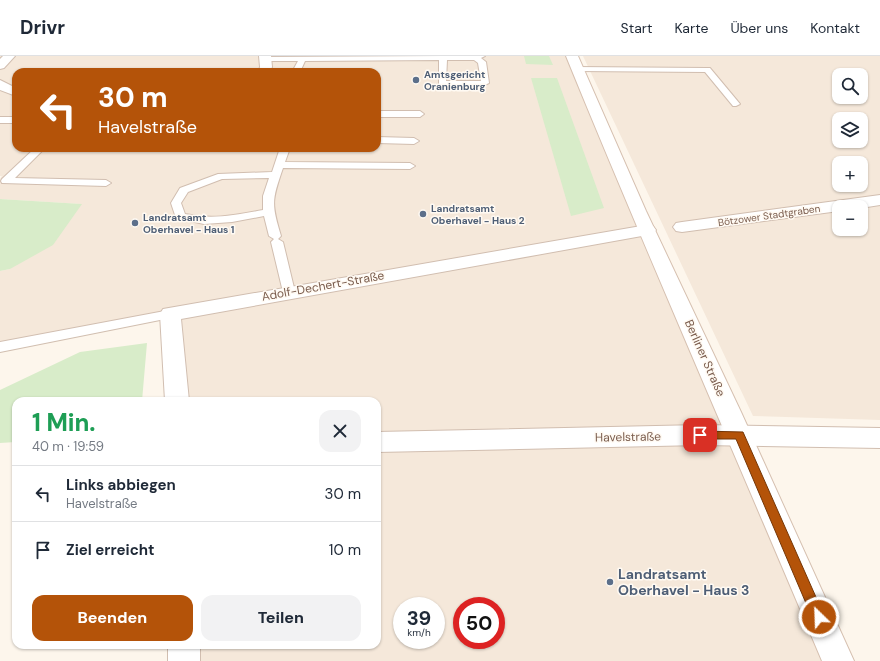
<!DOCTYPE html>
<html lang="de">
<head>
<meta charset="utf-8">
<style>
  :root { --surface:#fff; --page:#f2f2f3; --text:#1f2937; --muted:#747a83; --line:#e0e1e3; --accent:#b45309 }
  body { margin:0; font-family:"DM Sans",sans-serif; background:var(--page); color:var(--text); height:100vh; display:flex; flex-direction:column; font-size:15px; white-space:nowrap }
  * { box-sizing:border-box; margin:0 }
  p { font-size:13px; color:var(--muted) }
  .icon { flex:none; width:22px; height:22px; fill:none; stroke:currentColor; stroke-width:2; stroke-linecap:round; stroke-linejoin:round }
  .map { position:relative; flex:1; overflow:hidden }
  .drawer { position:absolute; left:12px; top:341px; width:369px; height:252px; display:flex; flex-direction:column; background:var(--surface); border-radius:12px; box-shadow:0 1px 3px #0004 }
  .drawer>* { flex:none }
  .hud { position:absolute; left:12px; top:12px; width:369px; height:84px; border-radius:12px; box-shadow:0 1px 3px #0004; background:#b45309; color:#fff; overflow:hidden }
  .buttons { position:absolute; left:832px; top:12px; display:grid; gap:8px }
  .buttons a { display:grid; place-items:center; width:36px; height:36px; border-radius:8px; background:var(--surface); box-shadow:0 1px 3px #0004; font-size:20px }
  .speed { position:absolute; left:393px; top:541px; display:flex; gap:8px; font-size:20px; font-weight:700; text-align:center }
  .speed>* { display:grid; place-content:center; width:52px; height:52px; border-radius:50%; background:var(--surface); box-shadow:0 1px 3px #0004; line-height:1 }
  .speed small { font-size:10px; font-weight:400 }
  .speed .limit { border:6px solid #d22; background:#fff; color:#111 }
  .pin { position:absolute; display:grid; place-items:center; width:34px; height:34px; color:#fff; margin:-17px; border-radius:8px; box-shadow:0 2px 6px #0006 }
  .me { position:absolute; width:44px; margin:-22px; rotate:336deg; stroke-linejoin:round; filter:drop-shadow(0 0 3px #0008) }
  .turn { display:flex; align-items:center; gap:14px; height:84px; padding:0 20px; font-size:18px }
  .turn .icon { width:52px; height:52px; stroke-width:2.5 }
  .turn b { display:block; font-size:28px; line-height:34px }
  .round { display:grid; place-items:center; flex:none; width:42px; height:42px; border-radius:12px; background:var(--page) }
  .overview { display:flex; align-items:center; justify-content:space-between; height:68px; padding:0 20px }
  h1 { font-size:24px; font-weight:800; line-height:30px; color:#1e9e55 }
  .action { display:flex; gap:8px; margin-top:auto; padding:8px 20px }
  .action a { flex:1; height:46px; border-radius:12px; background:var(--accent); color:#fff; font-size:16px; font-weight:800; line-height:46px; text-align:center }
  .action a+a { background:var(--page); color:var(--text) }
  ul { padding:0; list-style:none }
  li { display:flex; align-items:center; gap:12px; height:56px; padding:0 20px; border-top:1px solid var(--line) }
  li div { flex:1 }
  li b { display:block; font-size:15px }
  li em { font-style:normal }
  header { display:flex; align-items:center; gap:24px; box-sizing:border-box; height:56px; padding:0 20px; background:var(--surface); border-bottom:1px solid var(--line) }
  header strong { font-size:19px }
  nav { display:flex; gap:22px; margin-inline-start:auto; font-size:14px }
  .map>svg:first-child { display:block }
  .residential { fill:#f5e8da; fill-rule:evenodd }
  .green { fill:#d8ecc9 }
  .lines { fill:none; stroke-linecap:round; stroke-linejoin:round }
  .lane-casing { stroke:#d1beb0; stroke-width:2 }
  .street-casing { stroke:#d1beb0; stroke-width:2 }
  .secondary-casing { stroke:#d6c0b0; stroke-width:2 }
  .lane { fill:#fff; fill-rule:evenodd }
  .street { fill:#fff; fill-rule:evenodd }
  .secondary { fill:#fff; fill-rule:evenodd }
  .route { fill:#b45309; stroke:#753606 }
  .service-dot { fill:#5c6f8a; stroke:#fffaf3; stroke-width:1.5 }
  .labels { text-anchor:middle; stroke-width:3; stroke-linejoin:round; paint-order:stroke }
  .far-service-label { font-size:10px; font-weight:bold; fill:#4e5e75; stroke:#fffaf3; text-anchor:start }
  .far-street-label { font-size:10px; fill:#7a5c4d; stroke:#fffaf3 }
  .street-label { font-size:12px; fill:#7a5c4d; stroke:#fffaf3 }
  .near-service-label { font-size:14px; font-weight:bold; fill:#4e5e75; stroke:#fffaf3; text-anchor:start }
</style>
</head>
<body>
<header>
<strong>Drivr</strong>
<nav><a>Start</a><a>Karte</a><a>Über uns</a><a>Kontakt</a></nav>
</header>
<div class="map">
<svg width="880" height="605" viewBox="0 0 880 605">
  <rect width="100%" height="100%" fill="#fdf6ec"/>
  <g class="residential">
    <path d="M0,0H572L838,605H184V589H377V345H177L170,258L0,291V215L10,213L81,148L0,143V123L2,120H0ZM16,16H377V92H16ZM402,550H436V584H402ZM462,550H496V584H462Z"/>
    <path d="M583,0H880V364L753,360ZM839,19H861V41H839ZM839,63H861V85H839ZM839,107H861V129H839ZM839,151H861V173H839Z"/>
  </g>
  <g class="green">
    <path d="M524,0H549L553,9L526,8Z"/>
    <path d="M531,22H557L604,152L571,160Z"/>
    <path d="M0,143L82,148L53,189L10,213L0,215Z"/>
    <path d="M147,287L142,345H16V386L0,387V334L80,296Z"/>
  </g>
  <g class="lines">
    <g class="lane-casing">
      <g id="lane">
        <path d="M442,0H485L481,2L486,6L489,27L485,29H439V4L305,5L300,16H292L298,5H265L261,3L265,1ZM447,4H474L478,7L481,25H446Z"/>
        <path d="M574,11L707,12H710L740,48L736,50H733L705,16L577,15L573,13Z"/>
        <path d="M377,55H420L424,58L420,61H377Z"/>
        <rect x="0" y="61" width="16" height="6"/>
        <path d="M377,81L414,82L419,85L414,88L377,87Z"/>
        <path d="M35,92H45L15,122L106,124L111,127L106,130L2,127L1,125L2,123Z"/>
        <path d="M280,92H290L285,106L410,107L415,110L410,113L283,112C272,144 271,147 281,180L278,183L283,186L295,236L289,240L283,236L271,186L274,183L269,180L264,160L232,166L204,168L176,162L171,147L180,132L218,118L272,116ZM269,122L263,140V154C235,159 213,164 185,158L181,147L188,136L222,123Z"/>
        <path d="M170,254L175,255L176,258L175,261L0,296V286Z"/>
      </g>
    </g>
    <g class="street-casing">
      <g id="street">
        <path d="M3,0H15L4,12L0,13V3Z"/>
        <path d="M259,0H271L272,11L270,16H258L260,11Z"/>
        <path d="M0,24L16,32V40L0,34Z"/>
        <path d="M880,139V149L861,152L839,151V155L682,176L676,175L673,171L676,167L682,166Z"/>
        <path d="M647,169L653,170L656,174L653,178L181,263L189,345H165L160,258L163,253Z"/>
        <path d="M701,369L880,372V392L701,389L377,396V376Z"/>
        <rect x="168" y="589" width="32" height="16"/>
      </g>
    </g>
    <g class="secondary-casing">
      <path id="secondary" d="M566,0H578L646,155L741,356L854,605H822C737,403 649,203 566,0Z"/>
    </g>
    <use href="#lane" class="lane"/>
    <use href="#street" class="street"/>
    <use href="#secondary" class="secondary"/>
  </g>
  <path class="route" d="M700,375L743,376L823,557L825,561L823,566L819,568L814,566L736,383H700L695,379Z"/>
  <g class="service-dot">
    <circle cx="416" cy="24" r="4"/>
    <circle cx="423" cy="158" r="4"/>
    <circle cx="135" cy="167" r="4"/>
    <circle cx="610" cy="526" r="4"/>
  </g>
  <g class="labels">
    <g class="far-service-label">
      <text x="424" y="22">Amtsgericht<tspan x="424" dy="12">Oranienburg</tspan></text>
      <text x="431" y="156">Landratsamt<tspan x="431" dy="12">Oberhavel - Haus 2</tspan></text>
      <text x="143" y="165">Landratsamt<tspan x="143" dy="12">Oberhavel - Haus 1</tspan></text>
    </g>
    <g class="far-street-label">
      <text transform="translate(769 159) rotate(-8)" y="4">Bötzower Stadtgraben</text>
    </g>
    <g class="street-label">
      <text transform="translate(323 230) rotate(-10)" y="4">Adolf-Dechert-Straße</text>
      <text transform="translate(705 302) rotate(66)" y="4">Berliner Straße</text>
      <text transform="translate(628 381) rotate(-1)" y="4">Havelstraße</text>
    </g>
    <g class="near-service-label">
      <text x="618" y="523">Landratsamt<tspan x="618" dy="16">Oberhavel - Haus 3</tspan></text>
    </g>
  </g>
</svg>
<div class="buttons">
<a><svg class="icon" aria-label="search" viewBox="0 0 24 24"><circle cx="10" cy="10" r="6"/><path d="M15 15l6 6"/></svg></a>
<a><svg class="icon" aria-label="layers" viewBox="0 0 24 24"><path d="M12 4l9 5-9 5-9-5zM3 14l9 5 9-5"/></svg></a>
<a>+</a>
<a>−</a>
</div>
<div class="speed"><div>39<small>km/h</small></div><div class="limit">50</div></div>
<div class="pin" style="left:700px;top:379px;background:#d93025"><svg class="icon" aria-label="arrive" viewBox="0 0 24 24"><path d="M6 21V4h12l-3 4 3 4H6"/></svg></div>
<svg class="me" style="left:819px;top:561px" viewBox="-20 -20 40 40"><circle r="17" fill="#b45309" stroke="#fff" stroke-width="3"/><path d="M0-11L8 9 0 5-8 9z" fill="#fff"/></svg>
<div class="hud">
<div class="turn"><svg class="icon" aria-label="left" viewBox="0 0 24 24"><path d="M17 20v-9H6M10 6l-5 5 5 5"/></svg><div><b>30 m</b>Havelstraße</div></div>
</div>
<section class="drawer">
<div class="overview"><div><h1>1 Min.</h1><p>40 m · 19:59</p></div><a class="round"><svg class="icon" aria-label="close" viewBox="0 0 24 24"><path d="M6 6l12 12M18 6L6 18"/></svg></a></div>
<ul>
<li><svg class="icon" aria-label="left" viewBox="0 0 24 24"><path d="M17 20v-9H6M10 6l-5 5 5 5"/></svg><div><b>Links abbiegen</b><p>Havelstraße</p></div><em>30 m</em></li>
<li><svg class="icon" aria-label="arrive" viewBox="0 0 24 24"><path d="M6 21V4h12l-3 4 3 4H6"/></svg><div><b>Ziel erreicht</b></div><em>10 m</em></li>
</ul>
<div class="action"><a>Beenden</a><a>Teilen</a></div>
</section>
</div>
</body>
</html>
